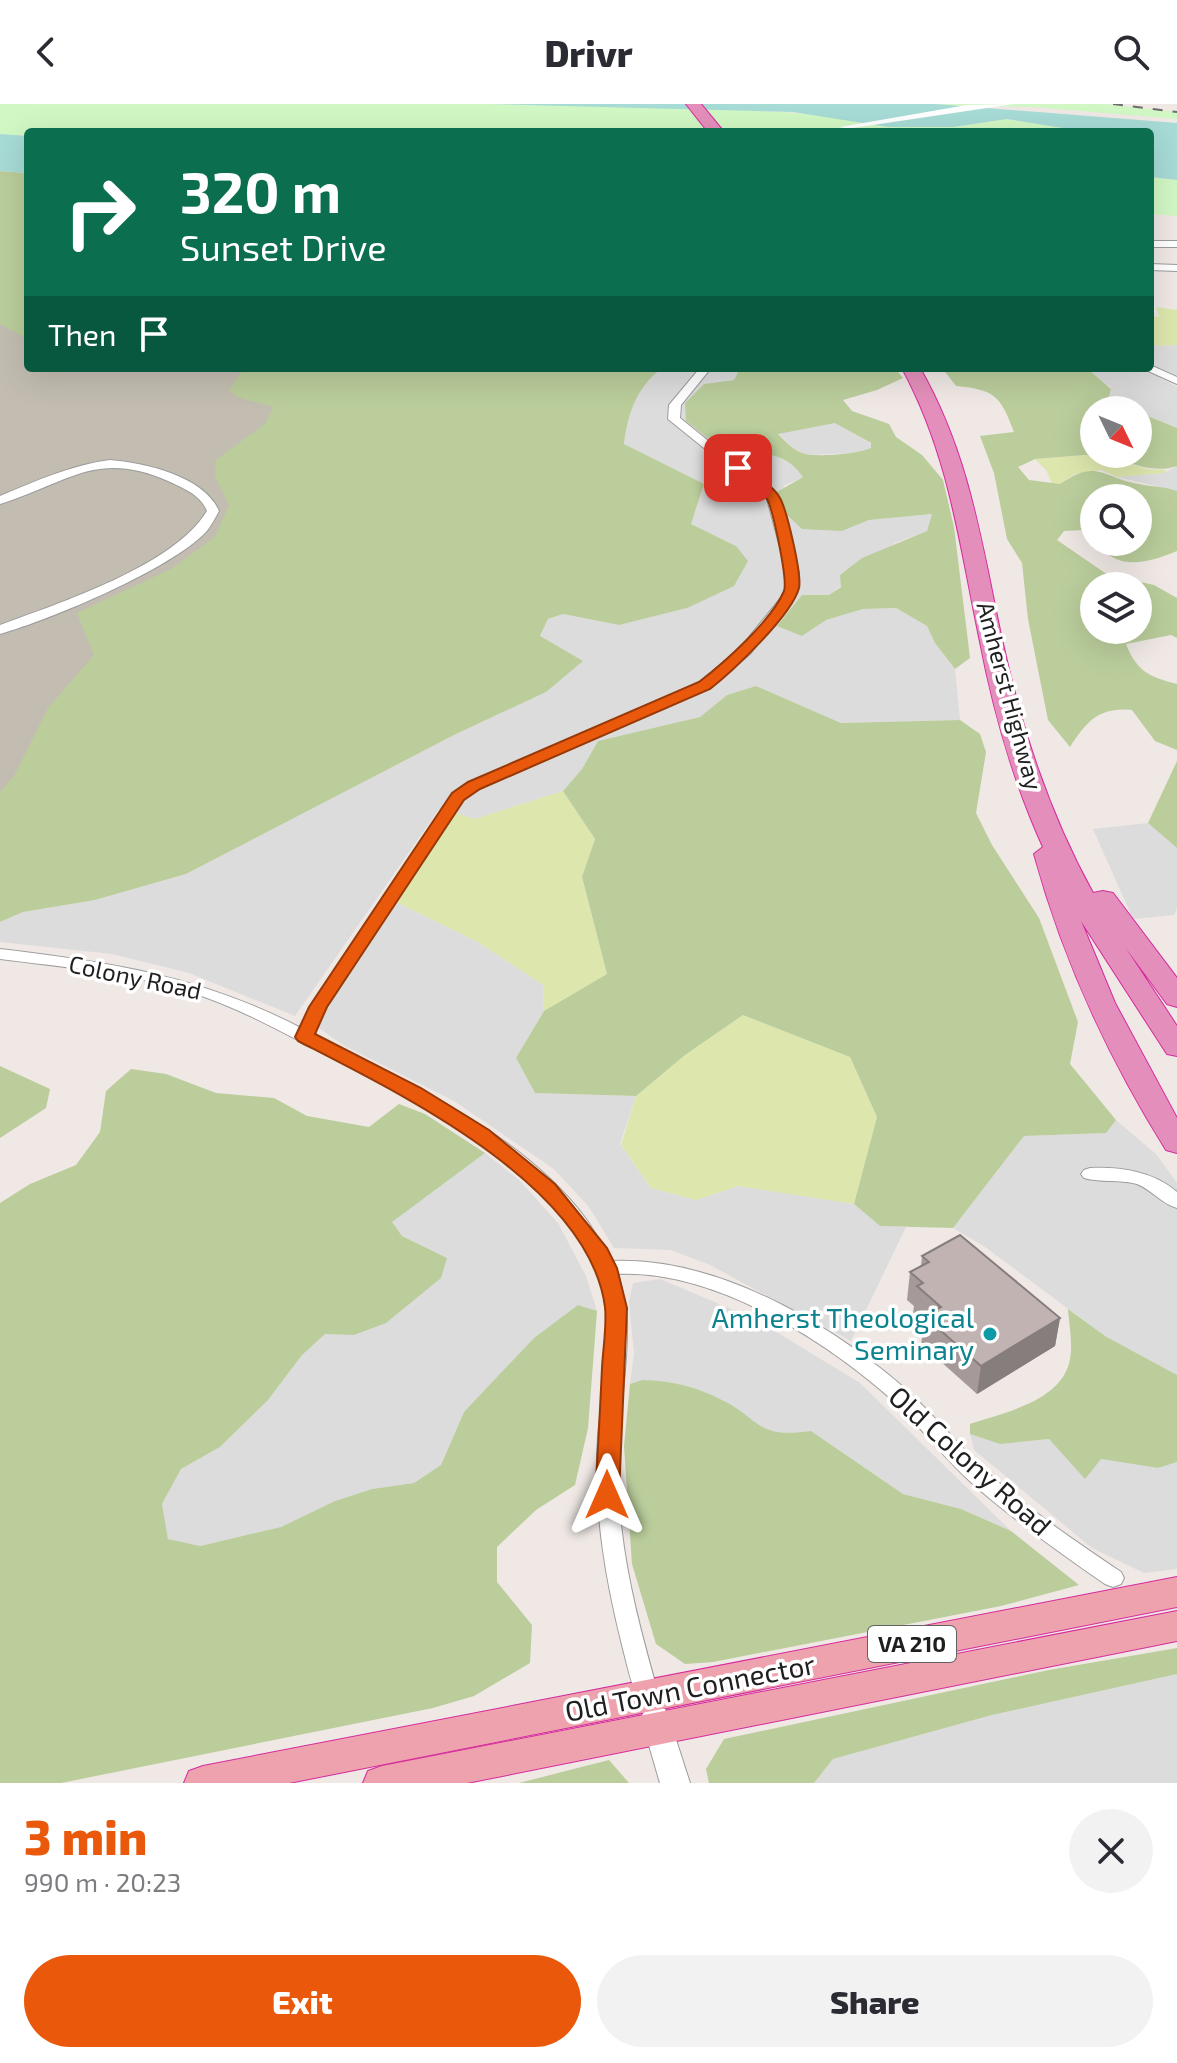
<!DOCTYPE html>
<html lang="en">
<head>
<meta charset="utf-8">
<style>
  :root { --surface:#fff; --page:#f2f2f3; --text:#2b2b33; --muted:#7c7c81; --accent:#ea580c }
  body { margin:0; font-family:"Exo 2",sans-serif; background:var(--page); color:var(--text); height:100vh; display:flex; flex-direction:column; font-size:30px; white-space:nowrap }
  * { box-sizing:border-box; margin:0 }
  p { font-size:26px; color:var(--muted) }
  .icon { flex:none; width:44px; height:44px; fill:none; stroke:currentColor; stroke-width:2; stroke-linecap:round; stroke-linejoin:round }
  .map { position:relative; height:1679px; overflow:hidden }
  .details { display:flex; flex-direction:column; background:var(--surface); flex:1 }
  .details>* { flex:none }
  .banner { position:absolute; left:24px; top:24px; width:1130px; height:244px; border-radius:8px; box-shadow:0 8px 32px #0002; background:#0b6e4f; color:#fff; overflow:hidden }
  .needle { width:52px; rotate:133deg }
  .fabs { position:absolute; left:1080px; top:292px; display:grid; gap:16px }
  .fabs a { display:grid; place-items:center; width:72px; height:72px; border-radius:50%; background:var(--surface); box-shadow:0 8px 32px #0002; font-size:40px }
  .pin { position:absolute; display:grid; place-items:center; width:68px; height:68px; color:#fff; margin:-34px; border-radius:16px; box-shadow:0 4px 12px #0006 }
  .me { position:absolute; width:88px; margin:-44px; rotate:0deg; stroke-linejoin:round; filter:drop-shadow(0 0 6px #0008) }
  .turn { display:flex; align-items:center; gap:28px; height:168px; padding:0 24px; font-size:36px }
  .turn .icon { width:104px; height:104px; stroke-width:2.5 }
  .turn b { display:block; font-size:56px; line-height:68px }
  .then { display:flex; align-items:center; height:76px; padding:0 24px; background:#0003; gap:16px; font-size:30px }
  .round { display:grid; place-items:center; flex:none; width:84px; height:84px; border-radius:42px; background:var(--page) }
  .head { display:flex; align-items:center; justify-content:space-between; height:136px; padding:0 24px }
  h1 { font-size:48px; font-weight:800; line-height:60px; color:var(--accent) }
  .button { display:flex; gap:16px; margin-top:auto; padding:16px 24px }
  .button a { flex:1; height:92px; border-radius:48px; background:var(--accent); color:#fff; font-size:32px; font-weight:800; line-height:92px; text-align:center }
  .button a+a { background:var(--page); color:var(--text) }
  header { display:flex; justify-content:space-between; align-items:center; height:104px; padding:0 24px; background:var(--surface); font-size:36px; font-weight:800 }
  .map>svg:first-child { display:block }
  .residential { fill:#dddcdc }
  .construction { fill:#c3bdb1 }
  .grass { fill:#dde7ad }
  .forest { fill:#bacd9b; fill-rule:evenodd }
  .park { fill:#d1f7c4 }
  .water { fill:#a7dbd6 }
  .pier { fill:#fff }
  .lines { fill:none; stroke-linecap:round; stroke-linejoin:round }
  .minor-casing { stroke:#9c9c9c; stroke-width:2 }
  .tertiary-casing { stroke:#9c9c9c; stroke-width:2 }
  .trunk-casing { stroke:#d52a9d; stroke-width:2 }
  .motorway-casing { stroke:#d52a9d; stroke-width:2 }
  .minor { fill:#fff; fill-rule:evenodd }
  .tertiary { fill:#fff; fill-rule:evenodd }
  .trunk { fill:#eea2ae; fill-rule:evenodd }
  .motorway { fill:#e48fbb; fill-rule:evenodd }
  .rail { stroke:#6d6d6d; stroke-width:2; stroke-dasharray:10 10; stroke-linecap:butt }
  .wall { fill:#a59a99 }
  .shaded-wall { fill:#867d7d }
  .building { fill:#c0b3b2; stroke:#867d7d; stroke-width:2 }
  .route { fill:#ea580c; stroke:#983908; stroke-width:2 }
  .culture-dot { fill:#0f9aa8; stroke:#fff; stroke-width:3 }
  .labels { text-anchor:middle; stroke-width:7; stroke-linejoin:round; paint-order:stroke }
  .shield { fill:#fff; stroke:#626262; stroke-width:2 }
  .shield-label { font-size:22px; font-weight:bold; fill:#1f1f1f }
  .street-label { font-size:24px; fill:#1f1f1f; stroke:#fff }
  .near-culture-label { font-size:28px; fill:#0d838f; stroke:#fff; text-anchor:end }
  .near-street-label { font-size:28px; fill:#1f1f1f; stroke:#fff }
</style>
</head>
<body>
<header><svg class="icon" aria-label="back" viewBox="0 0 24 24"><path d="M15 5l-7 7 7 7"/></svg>Drivr<svg class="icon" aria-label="search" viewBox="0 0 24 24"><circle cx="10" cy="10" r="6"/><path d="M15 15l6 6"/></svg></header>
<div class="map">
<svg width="1177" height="1679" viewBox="0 0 1177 1679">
  <rect width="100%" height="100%" fill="#efe8e5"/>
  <g class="residential">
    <path d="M1177,241V274L1150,261V242Z"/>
    <path d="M662,264H740L734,276L704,280L719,340L775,351L796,363L804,373L783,382L842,427L869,416L932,410L927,427L895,439L829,491H802V532L826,516L863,505L896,504L927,522L935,539L955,565L960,616L841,619L756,582L727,591L700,613L598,637L582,665L563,687L475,715L439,705L295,912L189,869L112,850L0,838V818L23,808L95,796L186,770L456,630L546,588L540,532L548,515L563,510L619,521L736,442L691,420L704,380L624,340L627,315L643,278Z"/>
    <path d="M1087,264H1142L1177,283V324L1116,299L1109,293L1111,284Z"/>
    <path d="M835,318L871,340V344L861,349L806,351L793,344L778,329Z"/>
    <path d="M1177,362V387L1117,373L1164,369Z"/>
    <path d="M1148,719L1177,744V804L1174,811L1133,815L1093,725Z"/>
    <path d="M396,798L478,838L543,881L544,907L516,954L535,989L636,992L620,1040L651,1084L696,1096L738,1082L788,1087L854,1100L880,1122L906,1123L851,1237L708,1160L670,1146L614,1144L589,1103L554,1065L454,997L343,941L316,922L351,860Z"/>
    <path d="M1116,1016L1156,1050L1177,1079V1271L1105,1232L985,1143L953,1124L1024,1032L1105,1029Z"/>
    <path d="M485,1049L519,1076L558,1119L586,1172L597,1207L578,1201L464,1308L441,1361L414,1379L372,1385L335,1397L281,1423L199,1442L168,1435L162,1400L181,1365L220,1343L268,1296L302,1251L325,1229L354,1231L447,1154L402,1132L391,1118Z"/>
    <path d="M660,1175L755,1215L860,1279L1011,1427L961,1405L903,1390L811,1327L787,1330L762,1325L723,1296L642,1276L630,1280L634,1249L629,1198L633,1179Z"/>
    <path d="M970,1330L1000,1340L1049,1335L1101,1355L1158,1364L1177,1358V1465L1144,1469L1092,1444L974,1346Z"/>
    <path d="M1177,1570V1679H814L833,1655L992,1611Z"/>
  </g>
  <path class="construction" d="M0,72H28V264H490L0,745Z"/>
  <g class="grass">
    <path d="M1156,203L1177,206V241L1150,242V212L1159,213Z"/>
    <path d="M1100,350L1147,365L1166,366L1164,369L1117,373L1101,366L1075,370L1060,380L1052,379L1046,366L1035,355Z"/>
    <path d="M563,687L595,735L582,774L607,870L544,907L543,881L478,838L396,798L453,708L475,715Z"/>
    <path d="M743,911L850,953L877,1013L854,1100L738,1082L696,1096L651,1084L621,1041L636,992L685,951Z"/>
  </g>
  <g class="forest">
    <path d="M0,67L28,69V235L0,220Z"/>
    <path d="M244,264H662C637,283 628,308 624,340L704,380L691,420L736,442L748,457L734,482L687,504L619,521L563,510L548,515L540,532L583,557L546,588L456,630L186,770L95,796L23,808L0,818V688L14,672L48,604L94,551L77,509L171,465L215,433L229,401L215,372L216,356L266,319L273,303L238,293L229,286Z"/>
    <path d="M740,264H895L903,274L877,286L843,296L852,307L889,320L896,333L922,351L943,376L954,423L970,554L955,565L935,539L927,522L896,504L863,505L826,516L802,532L777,522L802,491H829L841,483L840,471L862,454L927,427L932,410L869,416L842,427L802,425L786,410L777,388L803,373C782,341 746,352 717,339C706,334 696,324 686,317L685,299L704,280L734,276ZM835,319L871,339V344C859,350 817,353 805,350C794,347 786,338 778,330Z"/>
    <path d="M942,264L1044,267L1087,264L1111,285L1109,293L1116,299L1133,306H1094V350H1097L1035,355L1018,363L1029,376L1060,380C1098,354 1102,374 1139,380C1152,383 1164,382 1177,387V447C1147,459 1118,468 1095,438H1138V394H1094V437L1085,426L1064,427L1057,436L1108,471L1154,481L1177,494V534L1171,531L1126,540C1137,568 1150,573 1177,580V646L1155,637L1132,606C1099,603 1087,617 1070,643L1048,616L1028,515L1022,459L1007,435L994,369L980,332L1014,328C1000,291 995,286 956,282ZM1094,482H1138V526H1094Z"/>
    <path d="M1138,308L1177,324V362C1150,371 1126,356 1100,350H1138Z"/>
    <path d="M756,582L841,619L960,616L980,630L986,648L976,709L992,741L1039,814L1078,918L1070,960L1116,1016L1106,1029L1024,1032L953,1124L880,1122L854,1100L877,1013L850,953L743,911L685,951L636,992L535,989L516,954L544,907L607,870L582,773L595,735L563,687L582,665L598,637L700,613L727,591Z"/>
    <path d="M1177,657V744L1148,719Z"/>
    <path d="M0,962L50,985L46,1004L0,1034Z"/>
    <path d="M131,965L166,970L216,989L274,994L307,1012L369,1023L399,1000L425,1010L485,1049L392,1118L402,1132L447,1154L441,1174L386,1219L354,1231L325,1230L302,1251L268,1296L220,1343L181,1365L162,1400L168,1435L200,1442L281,1423L335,1397L372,1385L414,1379L441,1361L464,1308L534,1234L578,1201L597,1207L588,1324L575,1381L536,1406L497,1443V1478L532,1521L530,1559L474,1592L433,1604L61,1679H0V1099L30,1080L76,1061L100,1028L106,987Z"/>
    <path d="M1068,1205L1105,1232L1177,1271V1358L1158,1364L1101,1355L1085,1375L1049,1335L1000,1340L970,1330V1320C1003,1309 1063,1297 1070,1255C1073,1240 1069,1220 1068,1205Z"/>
    <path d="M642,1276C671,1277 694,1282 720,1295C762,1315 754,1335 811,1327L903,1390L961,1405L1011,1427L1079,1481L1001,1502L713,1558L685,1560L656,1540L632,1460L624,1342L630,1280Z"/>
    <path d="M1177,1544V1570L992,1611L833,1655L814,1679H709L706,1665L724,1635L1049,1566Z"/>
    <path d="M609,1656L629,1679H519Z"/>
  </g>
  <g class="park">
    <path d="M0,0H490L709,4L812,10L888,23H953L1006,15L1087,28H28V32L0,30Z"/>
    <path d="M893,0H1105L1177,8V15L1032,3Z"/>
    <path d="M1150,73L1177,76V112L1150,110Z"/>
  </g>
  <g class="water">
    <path d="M490,0H935L1177,19V76L1150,73V28H1087L1007,15L953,23H888L793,8Z"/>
    <path d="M0,30L28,32V69L0,67Z"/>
  </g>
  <path class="pier" d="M1014,0L846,25L840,23L967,1Z"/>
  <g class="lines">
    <g class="minor-casing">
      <g id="minor">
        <rect x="1150" y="137" width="27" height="6"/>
        <path d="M1150,160L1177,161V167L1150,166Z"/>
        <path d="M1150,261L1177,273V280L1146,266L1145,264H1150Z"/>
        <path d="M700,264H711L681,301L680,314L779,394L799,469L797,487L792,496L751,549L710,584L479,685L463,696L326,903L314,931C407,979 522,1029 586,1115C595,1128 603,1143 611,1157C714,1152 826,1217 902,1282C933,1309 958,1342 988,1369C1029,1406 1075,1437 1121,1468L1124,1474L1121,1480L1113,1483L1105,1480C1060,1449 1015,1417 974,1381C943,1354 919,1320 889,1293C819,1232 711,1165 616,1170L626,1203L627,1219C628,1269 617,1318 618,1367C618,1444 638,1519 659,1592L656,1599L648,1602L640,1599C631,1581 627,1560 622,1541C605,1473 593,1403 598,1332C601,1291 612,1248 607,1206C590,1082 431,1006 332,954C286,930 240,904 190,888C128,869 64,863 0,855V845C110,858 201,872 301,924L310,903L453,690L469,679L700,578L741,543L780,495L785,487L787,469L767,395L668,315L669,301Z"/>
        <path d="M110,356C145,359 204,372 219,407C215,414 211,422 206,428C169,466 52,515 0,530V521C59,499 174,462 207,407C201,391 183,384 168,377C96,345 66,380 0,400V392C36,377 71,361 110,356Z"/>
        <path d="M1090,1064C1121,1063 1152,1067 1177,1088V1104C1162,1100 1152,1086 1137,1080C1119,1075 1101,1079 1084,1074L1081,1070L1084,1066Z"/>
      </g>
    </g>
    <g class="tertiary-casing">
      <path id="tertiary" d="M655,1602L665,1605L669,1614L690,1679H660L641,1614L645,1605Z"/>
    </g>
    <g class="trunk-casing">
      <g id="trunk">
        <path d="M1177,1473V1503L289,1679H184L189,1667L203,1662Z"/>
        <path d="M1177,1507V1537L467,1679H363L368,1667L382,1662Z"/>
      </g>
    </g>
    <g class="motorway-casing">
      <g id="motorway">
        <path d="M686,0H701L724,28H708Z"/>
        <path d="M902,264H920C969,350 981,436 1001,531C1021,623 1048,707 1093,789L1103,787L1113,789L1177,874V903L1167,900L1125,843L1177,922V952L1167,950L1081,817L1115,899L1177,1014V1049L1166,1046C1108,953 1063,856 1034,750L1043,743C1012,675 993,606 979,533C959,437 949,351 902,264Z"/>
      </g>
    </g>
    <use href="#minor" class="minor"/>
    <use href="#tertiary" class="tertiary"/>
    <use href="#trunk" class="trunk"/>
    <use href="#motorway" class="motorway"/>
    <path class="rail" d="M1113,0L1177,8"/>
  </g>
  <path class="wall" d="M922,1152L1060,1214L1055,1242L977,1290L921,1240L924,1219L913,1210L914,1202L907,1196L910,1168L921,1162Z"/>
  <path class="shaded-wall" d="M1060,1214L1055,1242L977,1290L981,1262Z"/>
  <path class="building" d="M960,1131L1060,1214L981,1262L924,1212L941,1203L917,1182L923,1179L910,1168L929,1158L922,1152Z"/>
  <path class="route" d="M733,361H742C753,370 773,381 780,394C787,407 802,470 799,484C792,511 733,567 710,585L480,685L464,696L327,903L315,930L421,984L489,1026L555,1080L607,1144L617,1164L627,1204L619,1391L616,1398L607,1401L599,1398L595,1391C598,1349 600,1306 602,1264C603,1244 607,1222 605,1203C589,1080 397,988 298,937L295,933L309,903L452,689L468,678L699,578C724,559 772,516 784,487C788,476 773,406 767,395C760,385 743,375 733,367Z"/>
  <circle class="culture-dot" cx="990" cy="1230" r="8"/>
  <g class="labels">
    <rect class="shield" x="868" y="1522" width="88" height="36" rx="6"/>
    <g class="shield-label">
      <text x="912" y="1548">VA 210</text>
    </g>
    <g class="street-label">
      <text transform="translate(1009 592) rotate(75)" y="8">Amherst Highway</text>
      <text transform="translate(135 874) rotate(12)" y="8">Colony Road</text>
    </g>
    <g class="near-culture-label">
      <text x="974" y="1224">Amherst Theological<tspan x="974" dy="32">Seminary</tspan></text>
    </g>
    <g class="near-street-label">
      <text transform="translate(970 1357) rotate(42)" y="10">Old Colony Road</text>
      <text transform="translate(690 1584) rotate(-11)" y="10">Old Town Connector</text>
    </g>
  </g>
</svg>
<div class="fabs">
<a><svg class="needle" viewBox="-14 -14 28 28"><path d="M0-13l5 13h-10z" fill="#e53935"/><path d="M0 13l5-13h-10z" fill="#7c7c81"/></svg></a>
<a><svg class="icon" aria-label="search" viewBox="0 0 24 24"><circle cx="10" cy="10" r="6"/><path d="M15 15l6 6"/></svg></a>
<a><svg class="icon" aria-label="layers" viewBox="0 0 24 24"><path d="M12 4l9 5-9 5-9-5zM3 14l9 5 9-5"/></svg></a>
</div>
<div class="pin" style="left:738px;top:364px;background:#d93025"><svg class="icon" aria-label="arrive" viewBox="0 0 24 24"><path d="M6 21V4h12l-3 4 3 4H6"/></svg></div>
<svg class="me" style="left:607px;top:1391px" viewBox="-20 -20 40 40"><path d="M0-17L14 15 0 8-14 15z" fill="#ea580c" stroke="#fff" stroke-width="4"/></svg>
<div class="banner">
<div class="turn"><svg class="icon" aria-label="right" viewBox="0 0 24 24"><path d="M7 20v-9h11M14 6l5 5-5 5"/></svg><div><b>320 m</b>Sunset Drive</div></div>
<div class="then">Then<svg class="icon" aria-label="arrive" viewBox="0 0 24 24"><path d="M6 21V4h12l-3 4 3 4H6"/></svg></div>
</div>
</div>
<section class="details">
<div class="head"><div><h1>3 min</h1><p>990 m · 20:23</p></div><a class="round"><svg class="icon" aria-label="close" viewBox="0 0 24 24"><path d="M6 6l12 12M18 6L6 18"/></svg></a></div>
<div class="button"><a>Exit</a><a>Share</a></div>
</section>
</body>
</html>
